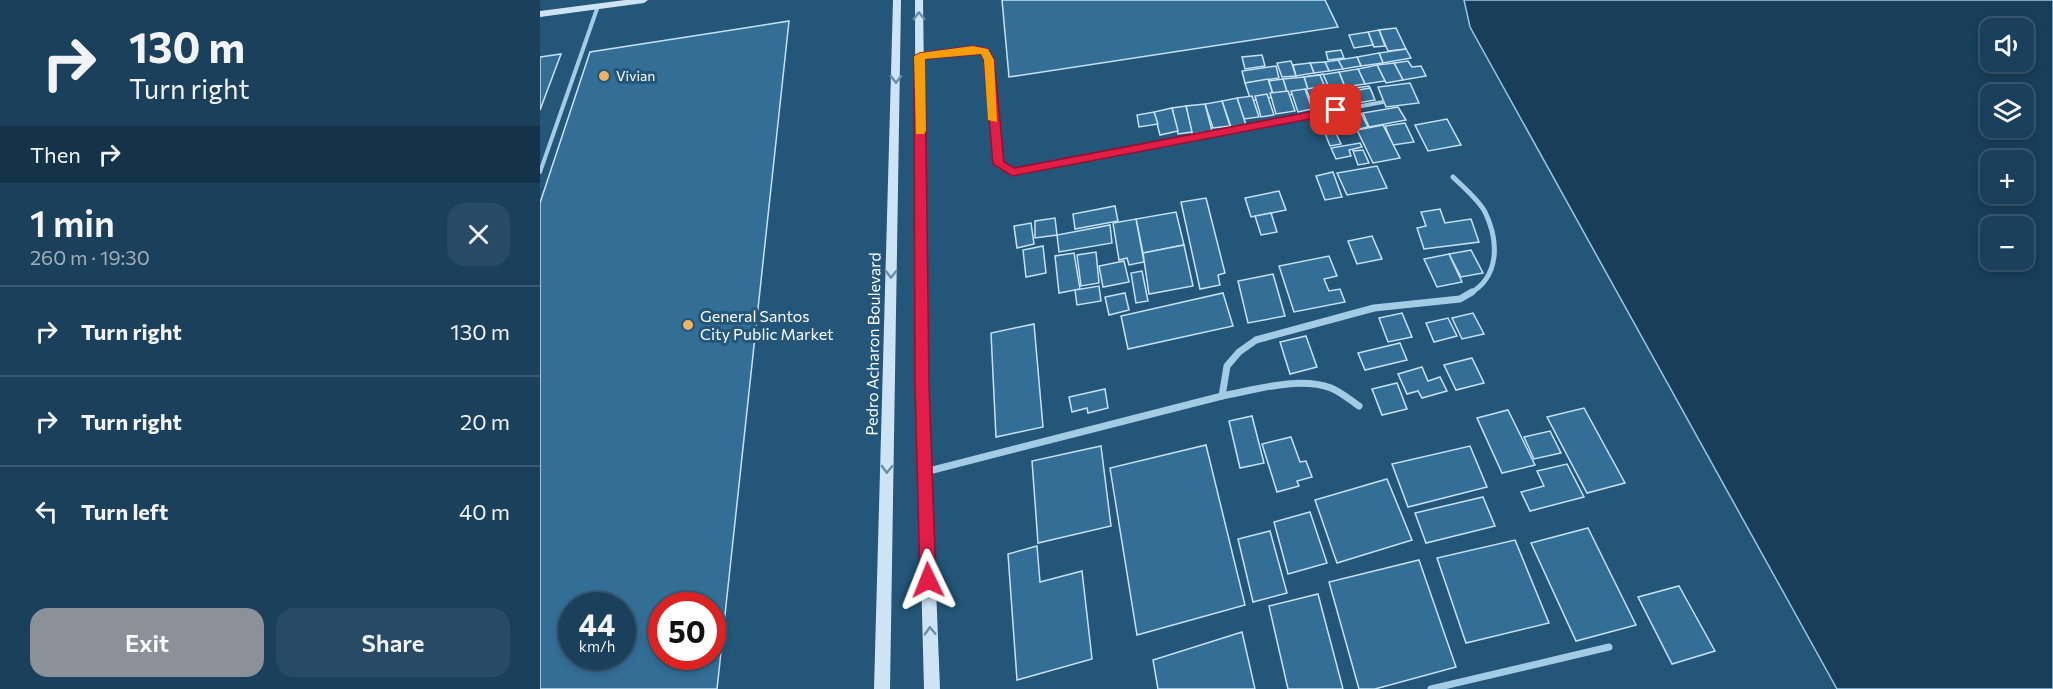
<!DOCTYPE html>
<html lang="en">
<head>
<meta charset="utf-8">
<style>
  :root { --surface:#1a405b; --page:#274b64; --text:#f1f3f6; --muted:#9fafbb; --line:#385971; --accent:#8c9099 }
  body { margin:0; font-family:Commissioner,sans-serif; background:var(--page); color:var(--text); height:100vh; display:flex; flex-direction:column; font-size:22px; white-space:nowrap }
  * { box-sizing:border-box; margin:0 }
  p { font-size:20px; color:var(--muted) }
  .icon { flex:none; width:33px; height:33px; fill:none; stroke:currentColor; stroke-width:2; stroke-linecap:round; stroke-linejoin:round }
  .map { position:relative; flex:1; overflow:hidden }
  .panel { display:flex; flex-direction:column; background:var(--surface); width:540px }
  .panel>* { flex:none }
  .top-card { background:#1a405b; color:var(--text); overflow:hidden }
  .fabs { position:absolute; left:1440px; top:18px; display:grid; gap:12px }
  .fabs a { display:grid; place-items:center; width:54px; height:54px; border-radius:12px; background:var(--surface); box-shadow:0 3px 9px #0003,0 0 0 2px var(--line); font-size:30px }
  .speed { position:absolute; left:18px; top:592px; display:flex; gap:12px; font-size:30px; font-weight:700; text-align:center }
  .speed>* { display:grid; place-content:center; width:78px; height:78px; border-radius:50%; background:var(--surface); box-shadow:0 3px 9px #0003,0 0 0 2px var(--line); line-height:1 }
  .speed small { font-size:15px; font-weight:400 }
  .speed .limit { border:9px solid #d22; background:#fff; color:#111 }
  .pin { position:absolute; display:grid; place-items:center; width:51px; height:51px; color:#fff; margin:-26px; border-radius:12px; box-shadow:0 3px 9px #0006 }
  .me { position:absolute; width:66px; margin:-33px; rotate:358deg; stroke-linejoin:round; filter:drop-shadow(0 0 4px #0008) }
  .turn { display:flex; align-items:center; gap:21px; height:126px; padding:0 30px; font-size:27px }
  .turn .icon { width:78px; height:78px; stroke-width:2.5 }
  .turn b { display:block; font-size:42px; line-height:51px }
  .then { display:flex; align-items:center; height:57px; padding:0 30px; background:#0003; gap:12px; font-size:22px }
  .round { display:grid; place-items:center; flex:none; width:63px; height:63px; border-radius:18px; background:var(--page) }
  .summary { display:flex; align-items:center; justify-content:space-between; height:102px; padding:0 30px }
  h1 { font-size:36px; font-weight:600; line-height:45px }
  .primary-button { display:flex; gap:12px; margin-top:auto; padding:12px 30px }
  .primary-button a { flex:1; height:69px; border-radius:18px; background:var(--accent); color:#fff; font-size:24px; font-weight:600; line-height:69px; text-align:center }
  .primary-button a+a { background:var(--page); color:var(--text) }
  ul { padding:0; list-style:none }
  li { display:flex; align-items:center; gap:18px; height:90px; padding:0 30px; border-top:2px solid var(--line) }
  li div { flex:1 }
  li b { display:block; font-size:22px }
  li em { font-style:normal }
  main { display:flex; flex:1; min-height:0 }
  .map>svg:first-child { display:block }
  .water { fill:#183e59; stroke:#98c8e5; stroke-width:1.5; fill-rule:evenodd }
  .building { fill:#336e96; stroke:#c7e2f4; stroke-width:1.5; fill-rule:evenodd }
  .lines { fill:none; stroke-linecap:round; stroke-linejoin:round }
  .service { stroke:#a4cbe4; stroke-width:4 }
  .minor-far1 { stroke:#a4cbe4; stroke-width:5 }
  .minor { stroke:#a4cbe4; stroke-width:7 }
  .secondary { fill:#cee4f4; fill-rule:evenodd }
  .oneway { stroke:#678faa }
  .route { fill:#e11d48; stroke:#92132f; stroke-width:1.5 }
  .slow { fill:#f59e0b }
  .poi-dot { fill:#efb367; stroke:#235679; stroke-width:2 }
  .labels { text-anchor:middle; stroke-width:6; stroke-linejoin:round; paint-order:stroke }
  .far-poi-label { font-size:14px; fill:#fff; stroke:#235679; text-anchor:start }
  .poi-label { font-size:16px; fill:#fff; stroke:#235679; text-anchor:start }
  .street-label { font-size:16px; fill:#fff; stroke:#235679 }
</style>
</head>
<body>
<main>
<section class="panel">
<div class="top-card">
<div class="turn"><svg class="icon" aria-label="right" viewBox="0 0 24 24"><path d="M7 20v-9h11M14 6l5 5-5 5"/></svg><div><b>130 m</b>Turn right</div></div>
<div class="then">Then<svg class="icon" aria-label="right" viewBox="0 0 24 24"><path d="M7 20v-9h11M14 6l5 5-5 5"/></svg></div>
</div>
<div class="summary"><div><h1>1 min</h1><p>260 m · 19:30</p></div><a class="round"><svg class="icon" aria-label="close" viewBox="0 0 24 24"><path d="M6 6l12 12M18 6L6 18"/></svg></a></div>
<ul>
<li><svg class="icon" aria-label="right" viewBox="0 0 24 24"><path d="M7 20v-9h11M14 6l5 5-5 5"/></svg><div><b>Turn right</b></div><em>130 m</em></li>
<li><svg class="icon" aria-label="right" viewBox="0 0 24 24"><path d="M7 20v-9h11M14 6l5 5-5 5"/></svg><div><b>Turn right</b></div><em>20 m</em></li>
<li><svg class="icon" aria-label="left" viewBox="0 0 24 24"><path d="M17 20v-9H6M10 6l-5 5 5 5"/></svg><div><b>Turn left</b></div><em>40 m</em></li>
</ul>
<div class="primary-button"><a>Exit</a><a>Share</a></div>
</section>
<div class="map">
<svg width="1513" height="689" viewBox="0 0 1513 689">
  <rect width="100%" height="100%" fill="#235679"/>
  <path class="water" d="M924,0H1513V689H1297L930,27ZM1450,28H1484V62H1450ZM1450,94H1484V128H1450ZM1450,160H1484V194H1450ZM1450,226H1484V260H1450Z"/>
  <g class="building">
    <path d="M462,0H785L798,27L469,77Z"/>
    <path d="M249,21L177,689H0V203L50,52ZM32,606H82V657H32ZM122,606H172V657H122Z"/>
    <path d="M856,28L866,49L848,51L839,30Z"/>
    <path d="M839,30L845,46L834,47L828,32Z"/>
    <path d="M828,32L833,45L814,48L809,35Z"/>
    <path d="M866,49L871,58L843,63L839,53Z"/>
    <path d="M801,50L804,58L788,60L786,52Z"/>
    <path d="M839,53L843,63L821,66L817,57Z"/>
    <path d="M21,54L0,110V57Z"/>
    <path d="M722,55L725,66L705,69L702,57Z"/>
    <path d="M817,57L821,66L803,69L798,60Z"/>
    <path d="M798,60L803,69L789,71L785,62Z"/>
    <path d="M751,61L756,76L742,77L737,63Z"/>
    <path d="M868,61L872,67L881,66L886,76L863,80L854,63Z"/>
    <path d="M785,62L789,71L774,73L770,63Z"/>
    <path d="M770,63L774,73L756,76L753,65Z"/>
    <path d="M854,63L863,80L846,83L837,65Z"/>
    <path d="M837,65L845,81L825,84L818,69Z"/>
    <path d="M736,66L739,78L705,83L702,71Z"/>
    <path d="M818,69L825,84L805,87L799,72Z"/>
    <path d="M799,72L805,87L786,90L780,75Z"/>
    <path d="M783,74L788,85L769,88L764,77Z"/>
    <path d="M780,75L786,90L769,93L764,77Z"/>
    <path d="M764,77L769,93L748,95L743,79Z"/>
    <path d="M728,79L734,97L711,101L705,83Z"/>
    <path d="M743,79L748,95L734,97L729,81Z"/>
    <path d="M870,83L879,103L846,107L838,87Z"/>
    <path d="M785,86L790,98L771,101L766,89Z"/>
    <path d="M829,86L833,95L797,101L793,91Z"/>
    <path d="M830,88L835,100L800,106L795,94Z"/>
    <path d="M765,89L772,109L758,112L751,91Z"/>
    <path d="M748,91L755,111L736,114L730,93Z"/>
    <path d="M727,94L734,115L721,117L715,96Z"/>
    <path d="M712,96L719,117L704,119L697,98Z"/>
    <path d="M697,98L706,125L691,127L682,101Z"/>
    <path d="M790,98L793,107L775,110L771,101Z"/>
    <path d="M682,101L690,126L673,128L665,104Z"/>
    <path d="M665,104L672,131L652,134L646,106Z"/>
    <path d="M646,106L652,132L638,134L632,108Z"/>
    <path d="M858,107L866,120L829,127L823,113Z"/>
    <path d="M632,108L638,131L620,135L614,112Z"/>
    <path d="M614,112L618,124L599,127L597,115Z"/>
    <path d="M821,113L828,127L806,132L799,117Z"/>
    <path d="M907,119L921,145L888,151L875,125Z"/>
    <path d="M865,123L874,142L853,145L845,126Z"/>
    <path d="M843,125L860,158L833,163L817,130Z"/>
    <path d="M794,129L801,144L790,146L784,131Z"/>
    <path d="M820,143L822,147L809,150L811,156L796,159L791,148Z"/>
    <path d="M823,150L829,163L818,165L813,151Z"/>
    <path d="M837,166L847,188L807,195L797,173Z"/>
    <path d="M793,172L802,197L785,200L776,176Z"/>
    <path d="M739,191L746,210L711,217L705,198Z"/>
    <path d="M666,198L685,273L678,275L680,285L660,289L641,202Z"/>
    <path d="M575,206L578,221L535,229L533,214Z"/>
    <path d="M900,209L905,223L931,219L939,242L884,249L877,228L886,226L881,212Z"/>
    <path d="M636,212L644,245L603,253L596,219Z"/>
    <path d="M731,213L737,232L721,235L715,216Z"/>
    <path d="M515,218L517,235L495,238V221Z"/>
    <path d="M596,219L604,262L589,265L587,258L579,260L573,223Z"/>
    <path d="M491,223L494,244L477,248L474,226Z"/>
    <path d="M570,225L572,243L519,252L517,235Z"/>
    <path d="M832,236L842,259L817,264L808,241Z"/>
    <path d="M644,245L653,286L609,294L603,253Z"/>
    <path d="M503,246L506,273L486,277L483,250Z"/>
    <path d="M931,250L943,273L921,277L909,254Z"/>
    <path d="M556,252L559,283L541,286L537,255Z"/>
    <path d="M534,253L540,289L519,293L515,256Z"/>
    <path d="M909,254L922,282L897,287L884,259Z"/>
    <path d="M789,256L797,276L784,279L789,291L800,289L805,302L754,312L739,266Z"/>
    <path d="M584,261L589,282L563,287L559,266Z"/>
    <path d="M602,271L608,301L596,303L591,273Z"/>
    <path d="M733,274L745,316L708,323L698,281Z"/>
    <path d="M559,286L561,301L537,305L535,290Z"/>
    <path d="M585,293L589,310L569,315L565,297Z"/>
    <path d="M683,293L693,326L588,349L581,316Z"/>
    <path d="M862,313L872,337L848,342L839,318Z"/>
    <path d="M933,313L944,334L922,339L912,318Z"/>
    <path d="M908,318L917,336L894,342L886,323Z"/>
    <path d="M494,324L503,427L456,437L451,333Z"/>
    <path d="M766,336L777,367L750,374L740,342Z"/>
    <path d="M860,343L867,360L825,370L818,353Z"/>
    <path d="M932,358L944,383L916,390L904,365Z"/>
    <path d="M882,367L888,381L900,377L907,391L882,398L878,391L867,394L858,374Z"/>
    <path d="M857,383L867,409L842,415L832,389Z"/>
    <path d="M565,389L568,408L548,413L547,408L532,412L529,397Z"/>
    <path d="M1044,408L1085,483L1047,493L1007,417Z"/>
    <path d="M968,410L995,465L962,473L937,418Z"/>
    <path d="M712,416L724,463L700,468L689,421Z"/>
    <path d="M1010,431L1021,453L994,459L984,437Z"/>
    <path d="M751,437L760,462L766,461L772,477L757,481L759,486L737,492L722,444Z"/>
    <path d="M666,445L705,605L597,635L570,468Z"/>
    <path d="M561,446L571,526L498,543L492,461Z"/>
    <path d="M930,446L947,487L868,507L852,464Z"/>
    <path d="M1027,464L1044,497L990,511L981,492L1004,486L997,471Z"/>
    <path d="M847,479L872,540L797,563L775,500Z"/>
    <path d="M943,497L955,526L886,543L875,513Z"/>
    <path d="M770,512L787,563L748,574L734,522Z"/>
    <path d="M1048,528L1096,625L1036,641L991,543Z"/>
    <path d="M730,531L747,593L713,602L698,539Z"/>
    <path d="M975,540L1009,623L926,643L897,558Z"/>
    <path d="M497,546L500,582L542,571L552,659L477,680L468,554Z"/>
    <path d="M879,560L916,667L835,689H819L789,582Z"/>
    <path d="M1139,586L1175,651L1132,664L1098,597Z"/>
    <path d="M778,594L803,689H748L729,606Z"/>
    <path d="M702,632L715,689H618L613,660Z"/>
  </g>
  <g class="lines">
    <g class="service">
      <path d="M380,56L433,50L445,52L449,60L458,164L472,172L843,102"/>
      <path d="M0,172L58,6"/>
    </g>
    <path class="minor-far1" d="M913,177C923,187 938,199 945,212C959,241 960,277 929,294"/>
    <g class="minor">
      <path d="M682,396L687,366L699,352L716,340L834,308L920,299L932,292"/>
      <path d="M385,472L682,396C715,390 758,376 791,388C801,392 810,400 819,406"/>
      <path d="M891,689L1069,647"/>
    </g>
    <g class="secondary">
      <path d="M85,0H108L104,3L0,17V11Z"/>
      <path d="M353,0H361L350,689H334Z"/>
      <path d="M375,0H383L388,384L400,689H384L376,384Z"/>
    </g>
  </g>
  <defs><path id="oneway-chevron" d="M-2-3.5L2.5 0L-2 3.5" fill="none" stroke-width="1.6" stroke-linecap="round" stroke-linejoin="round" transform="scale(1.5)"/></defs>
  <g class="oneway">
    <use href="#oneway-chevron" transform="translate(379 16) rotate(-91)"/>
    <use href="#oneway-chevron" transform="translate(356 79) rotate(91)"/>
    <use href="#oneway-chevron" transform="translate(351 274) rotate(91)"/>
    <use href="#oneway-chevron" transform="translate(347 469) rotate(91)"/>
    <use href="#oneway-chevron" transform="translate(390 631) rotate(-92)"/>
  </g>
  <path class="route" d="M433,46L448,49L454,60L464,162L474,168L796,107L802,110L796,114L472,176L453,164L444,60L441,54L385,59L389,384L396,580L394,586L388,589L382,586L380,580L375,384L374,56L380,53Z"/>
  <path class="slow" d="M433,46L448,49L454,60L457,122L448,120L444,60L441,54L385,59L386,131L384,134H376L374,56L380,53Z"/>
  <g class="poi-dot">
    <circle cx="64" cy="76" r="6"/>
    <circle cx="148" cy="325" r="6"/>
  </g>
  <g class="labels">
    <g class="far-poi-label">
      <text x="76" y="81">Vivian</text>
    </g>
    <g class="poi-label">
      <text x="160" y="322">General Santos<tspan x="160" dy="18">City Public Market</tspan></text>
    </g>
    <g class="street-label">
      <text transform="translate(333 344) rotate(-89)" y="6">Pedro Acharon Boulevard</text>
    </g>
  </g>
</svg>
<div class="fabs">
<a><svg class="icon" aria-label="sound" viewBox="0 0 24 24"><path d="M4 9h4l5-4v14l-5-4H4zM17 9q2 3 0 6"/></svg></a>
<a><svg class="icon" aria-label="layers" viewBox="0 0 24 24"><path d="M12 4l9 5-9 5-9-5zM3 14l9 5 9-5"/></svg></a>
<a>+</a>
<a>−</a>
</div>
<div class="speed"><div>44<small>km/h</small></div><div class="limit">50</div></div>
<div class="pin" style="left:796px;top:110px;background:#d93025"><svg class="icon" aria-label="arrive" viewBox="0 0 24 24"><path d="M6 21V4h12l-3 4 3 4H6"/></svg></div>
<svg class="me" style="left:388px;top:580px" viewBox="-20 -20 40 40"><path d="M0-17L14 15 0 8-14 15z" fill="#e11d48" stroke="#fff" stroke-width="4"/></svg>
</div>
</main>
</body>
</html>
